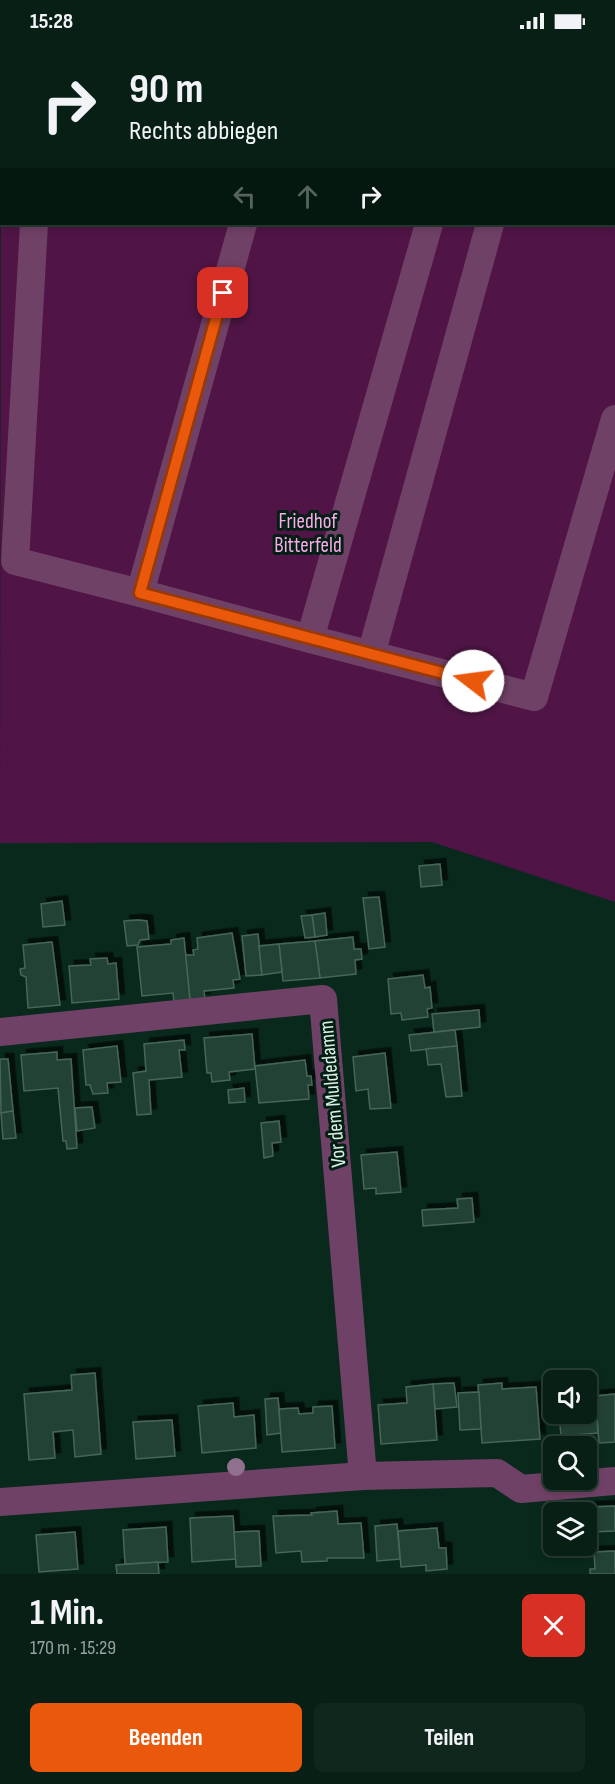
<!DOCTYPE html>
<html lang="de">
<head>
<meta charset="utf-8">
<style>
  :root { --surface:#071f15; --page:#10271e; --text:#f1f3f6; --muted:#98a2a0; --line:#283d34; --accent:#ea580c }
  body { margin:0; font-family:"Sofia Sans Condensed",sans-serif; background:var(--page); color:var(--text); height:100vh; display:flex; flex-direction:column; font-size:22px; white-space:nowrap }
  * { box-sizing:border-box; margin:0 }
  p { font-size:20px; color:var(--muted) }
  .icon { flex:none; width:33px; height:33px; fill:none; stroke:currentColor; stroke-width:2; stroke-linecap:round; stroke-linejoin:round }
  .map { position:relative; height:1532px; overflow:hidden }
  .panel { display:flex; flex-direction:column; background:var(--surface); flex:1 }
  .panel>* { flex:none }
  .top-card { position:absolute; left:0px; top:0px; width:615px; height:183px; box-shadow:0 3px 9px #0003,0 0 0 2px var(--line); background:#071f15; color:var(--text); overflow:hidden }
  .tools { position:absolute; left:543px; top:1328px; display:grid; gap:12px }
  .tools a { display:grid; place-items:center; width:54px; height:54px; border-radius:9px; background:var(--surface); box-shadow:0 3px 9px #0003,0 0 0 2px var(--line); font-size:30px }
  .pin { position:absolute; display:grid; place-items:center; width:51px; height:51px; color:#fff; margin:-26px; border-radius:12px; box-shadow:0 3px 9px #0006 }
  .me { position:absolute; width:66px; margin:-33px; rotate:285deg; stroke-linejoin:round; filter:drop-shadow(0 0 4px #0008) }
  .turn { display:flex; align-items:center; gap:21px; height:126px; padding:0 30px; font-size:27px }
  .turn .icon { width:78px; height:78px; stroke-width:2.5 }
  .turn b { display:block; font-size:42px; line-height:51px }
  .lanes { display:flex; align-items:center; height:57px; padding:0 30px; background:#0003; justify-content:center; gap:30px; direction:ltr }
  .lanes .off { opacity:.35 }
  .round { display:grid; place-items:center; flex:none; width:63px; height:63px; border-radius:9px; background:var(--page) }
  .overview { display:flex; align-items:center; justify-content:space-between; height:102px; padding:0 30px }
  h1 { font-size:36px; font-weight:700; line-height:45px }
  .primary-button { display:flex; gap:12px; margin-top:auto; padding:12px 30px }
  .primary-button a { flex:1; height:69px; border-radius:9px; background:var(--accent); color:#fff; font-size:24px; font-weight:700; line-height:69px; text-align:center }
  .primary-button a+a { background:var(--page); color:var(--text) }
  .status { display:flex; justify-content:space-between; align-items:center; height:42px; padding:0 30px; background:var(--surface); direction:ltr }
  .status svg { height:16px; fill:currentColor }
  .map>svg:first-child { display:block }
  .green { fill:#501546 }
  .building { fill:#234234; stroke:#466657; stroke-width:1.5; filter:url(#shadow) }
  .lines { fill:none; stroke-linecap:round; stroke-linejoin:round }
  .minor { stroke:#704166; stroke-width:28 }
  .tree { fill:#8f708d }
  .route-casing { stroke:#983908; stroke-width:15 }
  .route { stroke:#ea580c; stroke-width:10 }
  .labels { text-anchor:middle; stroke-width:6; stroke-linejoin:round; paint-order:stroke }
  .park-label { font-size:21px; fill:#fcaae9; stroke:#011f13 }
  .street-label { font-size:21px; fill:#def0e6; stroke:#011f13 }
</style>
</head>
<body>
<div class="status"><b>15:28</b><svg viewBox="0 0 49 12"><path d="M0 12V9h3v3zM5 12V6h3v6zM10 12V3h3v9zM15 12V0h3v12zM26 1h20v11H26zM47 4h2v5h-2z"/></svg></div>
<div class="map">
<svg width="615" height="1532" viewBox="0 0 615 1532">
  <defs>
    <filter id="shadow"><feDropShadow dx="5.5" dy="-5.5" stdDeviation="0" flood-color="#0009"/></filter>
  </defs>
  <rect width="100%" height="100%" fill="#09291c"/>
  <path class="green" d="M4,0H615V860L432,800L0,801L1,12L2,182H614V2Z"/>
  <g class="building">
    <path d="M440,822L442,843L421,845L419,824Z"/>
    <path d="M379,855L385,905L369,907L363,856Z"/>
    <path d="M62,859L65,883L43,885L41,862Z"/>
    <path d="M325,871L327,893L315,895L312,873Z"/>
    <path d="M312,873L315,895L305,896L301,874Z"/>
    <path d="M138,878L147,879L149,897L140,898L138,903L127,904L124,879Z"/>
    <path d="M232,891L240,937L233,938L234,946L204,949L205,957L190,958L185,913H194L193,908L198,907L197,896Z"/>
    <path d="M258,892L262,933L246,934L242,894Z"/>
    <path d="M353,895L354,907H361L362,917L355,918L356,932L320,936L315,899Z"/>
    <path d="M184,896L190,958L174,960L173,951L142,954L137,905L171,902V898Z"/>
    <path d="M315,899L320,936L283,939L279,902Z"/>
    <path d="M52,900L60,963L28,966L26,935L21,933L20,927L25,926L23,903Z"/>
    <path d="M279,902L282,930L262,933L259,904Z"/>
    <path d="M107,916L108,922L116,921L119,957L72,961L69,924L91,923L90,917Z"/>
    <path d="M423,933L425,946L430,945L432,966L427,967L428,975L402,978L401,971L391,972L388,937Z"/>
    <path d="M479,968L480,985L434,990L432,972Z"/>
    <path d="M455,988L457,1004L411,1009L409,993Z"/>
    <path d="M252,992L255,1027L229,1030L230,1038L212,1040L211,1031H207L204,996Z"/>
    <path d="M184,998L185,1008H179L182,1035L149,1038L151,1072L137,1073L133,1031L146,1029L144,1002Z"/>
    <path d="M117,1004L121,1040L107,1041L108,1051L93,1052L90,1043H86L83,1008Z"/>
    <path d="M457,1004L462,1054L446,1055L441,1022L428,1023L426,1007Z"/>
    <path d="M57,1010V1018L71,1017L77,1106L67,1107L66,1099H63L58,1046L24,1049L21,1013Z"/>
    <path d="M385,1011L391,1066L370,1067L368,1047L356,1049L353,1015Z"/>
    <path d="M0,1017H8L13,1069L1,1071Z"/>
    <path d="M305,1018L307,1034H311L312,1043H308L309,1057L259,1061L255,1024Z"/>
    <path d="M244,1046L245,1060L229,1061L228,1048Z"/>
    <path d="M92,1065L95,1086L77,1089L75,1066Z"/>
    <path d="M13,1069L16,1096L3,1097L1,1071Z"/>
    <path d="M279,1079L281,1100L272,1101L273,1114L264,1116L261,1081Z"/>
    <path d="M397,1110L401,1150L376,1152V1146L364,1147L361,1113Z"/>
    <path d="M472,1156L474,1180L423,1184L422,1168L458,1166L457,1157Z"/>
    <path d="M95,1331L101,1412L75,1415L73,1388L53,1390L55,1416L29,1418L24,1352L72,1348L71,1333Z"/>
    <path d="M454,1341L457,1365L435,1367L433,1342Z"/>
    <path d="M502,1341V1347L536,1345L540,1397L482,1401L478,1343Z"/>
    <path d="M433,1342L437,1398L381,1402L378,1363L407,1361L406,1345Z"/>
    <path d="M479,1350L481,1387L460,1388L458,1351Z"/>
    <path d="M615,1352V1400L599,1401L595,1354Z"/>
    <path d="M278,1356L281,1391L267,1393L265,1357Z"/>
    <path d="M586,1358H596L598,1391L561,1394L559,1371H586Z"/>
    <path d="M233,1361L234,1375L254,1373L256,1406L202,1411L198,1364Z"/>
    <path d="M332,1364L335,1406L282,1410L279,1367L298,1366L299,1372L313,1371V1365Z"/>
    <path d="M172,1378L175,1414L136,1417L133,1380Z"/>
    <path d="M615,1464V1489L592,1490L590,1465Z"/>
    <path d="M337,1469L338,1482L361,1481L364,1516H327V1519L302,1520L301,1509L276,1511L273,1474L312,1473L311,1471Z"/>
    <path d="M233,1474L236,1517L192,1520L190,1476Z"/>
    <path d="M397,1482L400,1517L377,1519L375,1484Z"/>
    <path d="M166,1485L168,1520L125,1522L123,1488Z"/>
    <path d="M437,1486L439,1506H446L447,1527L426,1529V1523L401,1525L398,1489Z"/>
    <path d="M259,1489L261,1524L236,1525L234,1490Z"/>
    <path d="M75,1490L78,1527L39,1530L36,1493Z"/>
    <path d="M615,1509V1532H590V1527H595L594,1510Z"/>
    <path d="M158,1520L159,1532H117L116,1523Z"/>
  </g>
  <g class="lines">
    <g class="minor">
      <path d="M77,2V0"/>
      <path d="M293,2V0"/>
      <path d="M481,2L482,0"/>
      <path d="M540,2V0"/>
      <path d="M34,182L15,519L140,551L243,182"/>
      <path d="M140,551L310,597L429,182"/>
      <path d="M310,597L534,655L615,377"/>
      <path d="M371,613L490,182"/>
      <path d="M0,990L323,957L363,1434"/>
      <path d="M0,1460L363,1434L497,1431L521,1447L615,1439"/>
    </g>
  </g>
  <circle class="tree" cx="236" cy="1425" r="9"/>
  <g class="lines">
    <g class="route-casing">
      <path id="route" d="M223,251L140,551L473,639"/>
    </g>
    <use href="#route" class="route"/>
  </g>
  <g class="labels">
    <g class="park-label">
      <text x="308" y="486">Friedhof<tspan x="308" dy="24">Bitterfeld</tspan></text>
    </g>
    <g class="street-label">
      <text transform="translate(332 1052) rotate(-95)" y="7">Vor dem Muldedamm</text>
    </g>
  </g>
</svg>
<div class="tools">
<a><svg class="icon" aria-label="sound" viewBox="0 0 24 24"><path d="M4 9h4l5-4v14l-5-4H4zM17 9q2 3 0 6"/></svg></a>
<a><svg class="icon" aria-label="search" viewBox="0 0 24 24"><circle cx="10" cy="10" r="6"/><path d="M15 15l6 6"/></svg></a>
<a><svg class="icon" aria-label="layers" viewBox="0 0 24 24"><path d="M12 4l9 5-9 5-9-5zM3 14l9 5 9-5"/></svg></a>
</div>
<div class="pin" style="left:223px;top:251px;background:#d93025"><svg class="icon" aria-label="arrive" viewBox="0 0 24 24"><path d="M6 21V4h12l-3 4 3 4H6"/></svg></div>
<svg class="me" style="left:473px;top:639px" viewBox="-20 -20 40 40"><circle r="19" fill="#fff"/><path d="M0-13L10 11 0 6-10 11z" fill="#ea580c"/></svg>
<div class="top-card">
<div class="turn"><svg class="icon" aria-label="right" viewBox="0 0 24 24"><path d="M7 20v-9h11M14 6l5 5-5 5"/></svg><div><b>90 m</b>Rechts abbiegen</div></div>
<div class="lanes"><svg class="icon off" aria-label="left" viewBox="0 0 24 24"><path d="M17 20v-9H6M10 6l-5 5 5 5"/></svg><svg class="icon off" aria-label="ahead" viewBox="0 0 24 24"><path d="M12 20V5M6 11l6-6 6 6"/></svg><svg class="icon" aria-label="right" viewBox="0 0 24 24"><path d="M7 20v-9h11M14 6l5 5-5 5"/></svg></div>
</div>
</div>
<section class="panel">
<div class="overview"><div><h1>1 Min.</h1><p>170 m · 15:29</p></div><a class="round" style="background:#d93025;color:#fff"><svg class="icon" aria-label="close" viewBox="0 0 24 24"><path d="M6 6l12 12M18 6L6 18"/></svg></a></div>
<div class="primary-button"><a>Beenden</a><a>Teilen</a></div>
</section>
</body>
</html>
